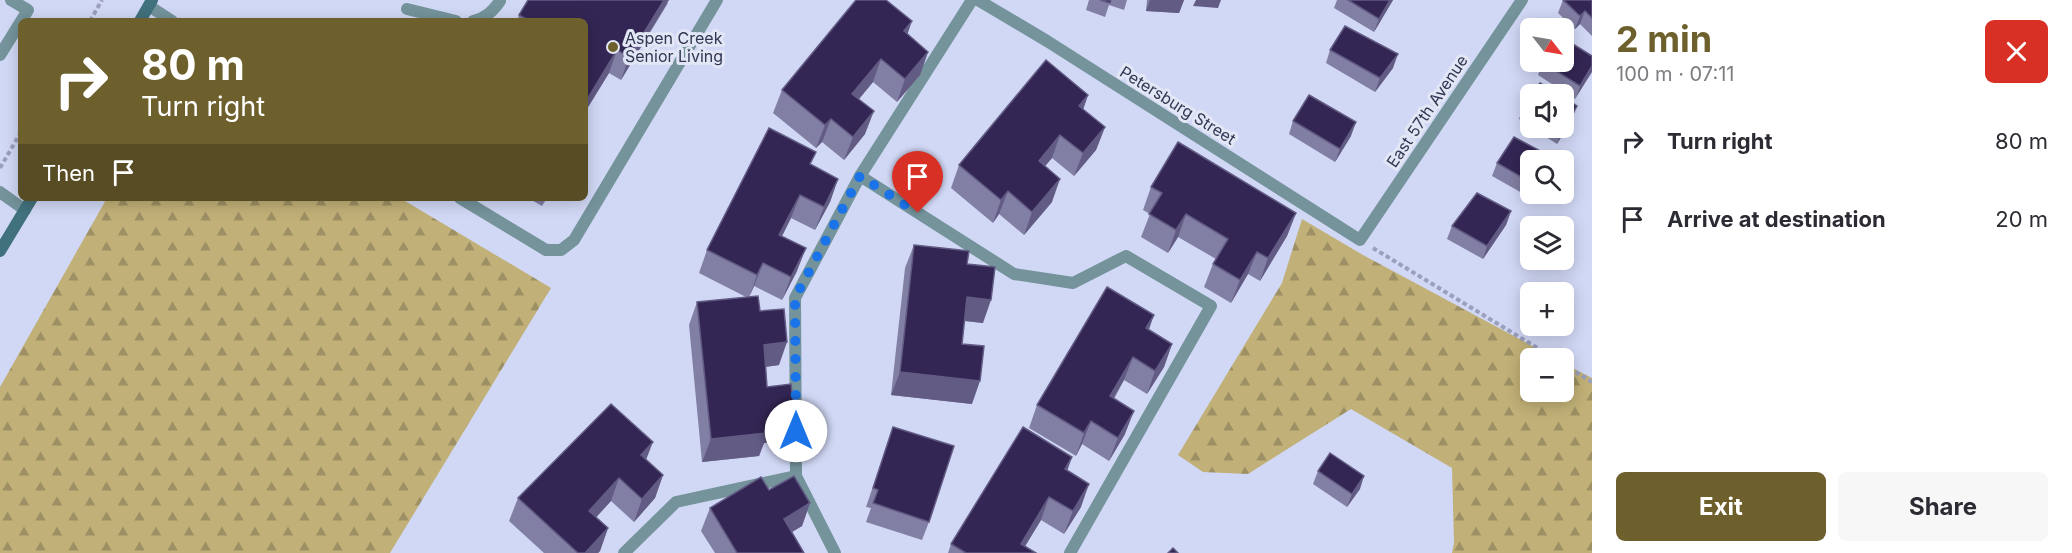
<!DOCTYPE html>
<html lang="en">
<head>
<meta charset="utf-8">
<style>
  :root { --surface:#fff; --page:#f7f7f7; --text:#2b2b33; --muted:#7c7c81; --accent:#6e602d }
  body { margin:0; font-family:Inter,sans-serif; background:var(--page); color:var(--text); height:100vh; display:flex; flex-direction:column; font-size:22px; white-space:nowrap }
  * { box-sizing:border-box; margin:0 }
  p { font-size:20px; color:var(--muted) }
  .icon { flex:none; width:33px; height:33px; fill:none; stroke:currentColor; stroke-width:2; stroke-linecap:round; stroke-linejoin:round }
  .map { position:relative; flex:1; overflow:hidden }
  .details { display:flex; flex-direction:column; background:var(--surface); width:480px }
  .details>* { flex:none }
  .top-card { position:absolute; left:18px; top:18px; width:570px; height:183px; border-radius:9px; box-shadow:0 3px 15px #0003; background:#6e602d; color:#fff; overflow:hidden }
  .needle { width:39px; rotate:121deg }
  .fabs { position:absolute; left:1520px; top:18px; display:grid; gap:12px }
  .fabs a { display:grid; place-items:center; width:54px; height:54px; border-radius:9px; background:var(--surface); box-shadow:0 3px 15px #0003; font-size:30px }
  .pin { position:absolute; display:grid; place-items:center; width:51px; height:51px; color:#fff; margin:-62px -26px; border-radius:50% 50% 50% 0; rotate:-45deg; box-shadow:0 0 6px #0007 }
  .pin .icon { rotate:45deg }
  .me { position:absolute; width:66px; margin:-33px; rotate:0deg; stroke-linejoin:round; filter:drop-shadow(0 0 4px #0008) }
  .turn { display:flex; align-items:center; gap:21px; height:126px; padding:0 24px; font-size:27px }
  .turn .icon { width:78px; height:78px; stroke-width:2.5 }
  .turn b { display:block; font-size:42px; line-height:51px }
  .then { display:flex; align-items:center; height:57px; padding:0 24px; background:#0003; gap:12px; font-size:22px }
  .round { display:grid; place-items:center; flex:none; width:63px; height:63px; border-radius:9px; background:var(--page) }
  .head { display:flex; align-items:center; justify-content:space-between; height:102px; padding:0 24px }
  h1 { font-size:36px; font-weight:700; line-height:45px; color:var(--accent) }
  .action { display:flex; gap:12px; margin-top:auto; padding:12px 24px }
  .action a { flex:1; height:69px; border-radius:9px; background:var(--accent); color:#fff; font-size:24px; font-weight:700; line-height:69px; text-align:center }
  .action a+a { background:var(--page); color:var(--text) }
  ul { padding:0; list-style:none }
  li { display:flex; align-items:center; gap:18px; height:78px; padding:0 24px }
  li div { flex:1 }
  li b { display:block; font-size:22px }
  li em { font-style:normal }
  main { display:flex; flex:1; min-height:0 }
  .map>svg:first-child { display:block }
  .forest { fill:url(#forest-firs) }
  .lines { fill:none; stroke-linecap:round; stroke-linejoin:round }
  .path { stroke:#999fbc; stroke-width:4; stroke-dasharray:4.5 3; stroke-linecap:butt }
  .lane { stroke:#74939b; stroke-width:12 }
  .street { stroke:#74939b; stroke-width:12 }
  .secondary { stroke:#41717c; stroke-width:12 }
  .wall { fill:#827fa4 }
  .shaded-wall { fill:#625b84 }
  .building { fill:#332654; stroke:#625b84; stroke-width:1.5 }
  .route { stroke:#1a73e8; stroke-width:10; stroke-dasharray:0 18 }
  .poi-dot { fill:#6e602d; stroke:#e2e6f5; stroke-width:2 }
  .labels { text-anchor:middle; stroke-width:6; stroke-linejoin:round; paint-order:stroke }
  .poi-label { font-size:16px; fill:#313753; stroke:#e2e6f5; text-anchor:start }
  .street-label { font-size:16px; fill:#313753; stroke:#e2e6f5 }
</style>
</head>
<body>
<main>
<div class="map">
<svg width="1592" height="553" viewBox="0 0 1592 553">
  <defs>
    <pattern id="forest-firs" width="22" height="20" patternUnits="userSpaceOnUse" patternTransform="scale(1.5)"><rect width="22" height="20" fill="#c1b077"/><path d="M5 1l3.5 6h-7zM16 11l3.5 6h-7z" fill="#9d9064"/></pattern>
  </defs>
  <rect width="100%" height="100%" fill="#d1d8f5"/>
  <g class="forest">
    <path d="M107,198H400L551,288L390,553H0V387Z"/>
    <path d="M1302,219L1363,255L1555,358H1530V392H1563V363L1592,378V553H1452L1454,543L1452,468L1351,409L1248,474L1203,472L1178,455L1282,283Z"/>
  </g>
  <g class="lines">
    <g class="path">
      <path d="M90,21L102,0"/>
      <path d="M0,168L21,132"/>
      <path d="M1373,248L1554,358"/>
      <path d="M1563,364L1592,382"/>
    </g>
    <g class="lane">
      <path d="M149,6L172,21"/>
      <path d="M407,9L456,21"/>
      <path d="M473,21C486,18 493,11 500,1"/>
      <path d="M0,55L28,10L11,0"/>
      <path d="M0,192L25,210"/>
      <path d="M460,198L546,250H561L574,240L717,0"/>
    </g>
    <g class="street">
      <path d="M978,0L1047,41L1360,240L1522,0"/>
      <path d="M860,176L972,0"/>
      <path d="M796,476L795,298L860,176L1014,274L1073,283L1126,256L1211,306L1070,553"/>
      <path d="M624,553L676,502L796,476L835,553"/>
    </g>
    <g class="secondary">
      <path d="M140,21L152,0"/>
      <path d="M0,251L32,198"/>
    </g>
  </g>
  <g class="wall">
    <path d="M1089,0H1127L1124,10L1109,5L1105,17L1086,10Z"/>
    <path d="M1147,0H1184L1179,13L1146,11Z"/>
    <path d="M1337,0H1393L1374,32L1334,8Z"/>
    <path d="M1563,0H1592V36L1580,24L1575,29L1558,13Z"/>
    <path d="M668,3L621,80L609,73L585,112V21H517L519,15Z"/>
    <path d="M907,34L928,52L920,75L897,102L873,82L859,99L865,134L844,160L822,142L816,148L773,113L782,90Z"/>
    <path d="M1330,50L1393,68L1375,92L1326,63Z"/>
    <path d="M1592,56L1575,99L1538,75L1543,62Z"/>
    <path d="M1088,95L1083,110L1105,127L1096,150L1074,176L1052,158L1045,166L1052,202L1024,235L999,214L993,223L951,188L959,165Z"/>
    <path d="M1530,97V126L1519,119L1524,106Z"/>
    <path d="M1572,119L1557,144L1532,128H1563Z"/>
    <path d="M1293,121L1351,136L1335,162L1289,134Z"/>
    <path d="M1530,160V194H1546L1540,203L1492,176L1497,163Z"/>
    <path d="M812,165L838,179L830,202L815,230L791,218L782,236L797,271L782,300L754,286L749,297L760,311L779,365L766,367L767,387L795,418L786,441L764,443L759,456L702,462L689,325L697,302L746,297L699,273L707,250Z"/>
    <path d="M1151,187L1296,213L1287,236L1260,281L1248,274L1231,303L1204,287L1213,264L1216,259L1178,237L1168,253L1141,237L1150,214L1143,210Z"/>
    <path d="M528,198H547L542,206Z"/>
    <path d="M1511,211L1506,225L1483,259L1447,239L1452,226Z"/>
    <path d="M914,245L967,264L983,323L964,321L962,344L972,404L891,395L905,268Z"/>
    <path d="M1149,330L1172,344L1164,367L1147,394L1124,380L1114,399L1125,434L1109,461L1082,444L1076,456L1029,428L1037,405Z"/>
    <path d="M893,427L929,522L922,540L866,522L871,508L866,507Z"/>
    <path d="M1072,457L1067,470L1081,507L1064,534L1041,520L1025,546L1036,553H948L951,544Z"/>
    <path d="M646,459L663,475L655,498L634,522L611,501L596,517L608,528L600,551L598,553H544L509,521L518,498Z"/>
    <path d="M1318,471L1360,489L1347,507L1313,484Z"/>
    <path d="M769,490L810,503L802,526L792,532L804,553H715L701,531L710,508Z"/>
  </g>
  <g class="shaded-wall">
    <path d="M664,0H669L621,80L629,57Z"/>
    <path d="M1150,0H1184L1179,13L1146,11Z"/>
    <path d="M1196,0H1221L1218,8L1193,6Z"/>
    <path d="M1390,0H1393L1374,32L1379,19Z"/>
    <path d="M1585,11L1580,24L1575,29L1580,16Z"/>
    <path d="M912,21L904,44V31Z"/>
    <path d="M617,50L609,73L585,112V103Z"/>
    <path d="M928,52L920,75L897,102L905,79Z"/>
    <path d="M1398,54L1393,68L1375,92L1380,78Z"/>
    <path d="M881,59L873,82L844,117L852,94Z"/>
    <path d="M1592,66V72L1575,99L1580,86Z"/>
    <path d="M1088,95L1080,118L1079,106Z"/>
    <path d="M1577,106L1572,119L1557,144L1562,131Z"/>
    <path d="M874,111L865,134L844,160L853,137Z"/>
    <path d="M831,119L822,142L816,148L825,125Z"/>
    <path d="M1356,122L1351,136L1335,162L1340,149Z"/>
    <path d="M1105,127L1096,150L1074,176L1083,153Z"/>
    <path d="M1060,135L1052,158L1030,184L1039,161Z"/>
    <path d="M838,179L830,202L815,230L824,207Z"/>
    <path d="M1060,179L1052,202L1024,235L1032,212Z"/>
    <path d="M1008,191L999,214L993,223L1001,200Z"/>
    <path d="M1543,194H1546L1540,203Z"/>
    <path d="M800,195L791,218L771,258L779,235Z"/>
    <path d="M1511,211L1506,225L1483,259L1487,246Z"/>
    <path d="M1296,213L1287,236L1260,281L1268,258Z"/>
    <path d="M1186,214L1178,237L1168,253L1176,230Z"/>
    <path d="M806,248L797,271L782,300L791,277Z"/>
    <path d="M1257,252L1248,274L1231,303L1240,280Z"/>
    <path d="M763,263L754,286L749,298L757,275Z"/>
    <path d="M967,297L991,300L983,323L958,320Z"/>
    <path d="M1154,315L1146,338V328Z"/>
    <path d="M787,342L779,365L755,368L764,345Z"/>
    <path d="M1172,344L1164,367L1147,394L1155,371Z"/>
    <path d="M1133,357L1124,380L1101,419L1110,396Z"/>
    <path d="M900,372L980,381L972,404L891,395Z"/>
    <path d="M1134,411L1125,434L1109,461L1118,438Z"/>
    <path d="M795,418L786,441L764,443L759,456L702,462L711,439L766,421Z"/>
    <path d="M1091,421L1082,444L1076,456L1084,433Z"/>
    <path d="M653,442L644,465L641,455Z"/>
    <path d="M1072,457L1064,480L1065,469Z"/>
    <path d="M663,475L655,498L634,522L642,499Z"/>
    <path d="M1364,476L1360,489L1347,507L1352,494Z"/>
    <path d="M619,478L611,501L581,534L589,511Z"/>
    <path d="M1089,484L1081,507L1064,534L1073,511Z"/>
    <path d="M1049,497L1041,520L1021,553V544Z"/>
    <path d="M810,503L802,526L775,542L784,519Z"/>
    <path d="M608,528L600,551L598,553H585Z"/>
  </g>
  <g class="building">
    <path d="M528,0H664L629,57L617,50L585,103V21H530L519,15Z"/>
    <path d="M856,0H886L912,21L904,31L928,52L905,79L881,59L852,94L874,111L853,137L831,119L825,125L782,90Z"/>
    <path d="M1100,0H1111L1110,3Z"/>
    <path d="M1348,0H1390L1379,19Z"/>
    <path d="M1563,0H1592V18L1585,11L1580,16Z"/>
    <path d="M1345,26L1398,54L1380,78L1330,50Z"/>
    <path d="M1563,38L1592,56V66L1580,86L1542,62H1563Z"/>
    <path d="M1046,60L1088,95L1079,106L1105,127L1083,153L1060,135L1039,161L1060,179L1032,212L1008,191L1001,200L959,165Z"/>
    <path d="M1540,83L1558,94H1532Z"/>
    <path d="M1309,95L1356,122L1340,149L1293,121Z"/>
    <path d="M1530,97V110L1524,106Z"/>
    <path d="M1563,97L1577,106L1562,131L1557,128H1563Z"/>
    <path d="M769,128L816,152L810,164L838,179L824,207L800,195L779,235L806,248L791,277L763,263L757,275L707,250Z"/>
    <path d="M1514,137L1557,160H1530V182L1497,163Z"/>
    <path d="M1178,142L1296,213L1268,258L1257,252L1240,280L1213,264L1228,239L1186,214L1176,230L1149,214L1162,193L1151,187Z"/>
    <path d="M1477,193L1511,211L1487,246L1452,226Z"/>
    <path d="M914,245L969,251L967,264L995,267L991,300L967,297L962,344L984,346L980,381L900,372Z"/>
    <path d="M1107,287L1154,315L1146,328L1172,344L1155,371L1133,357L1110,396L1134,411L1118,438L1091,421L1084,433L1037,405Z"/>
    <path d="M758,296L760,311L784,309L787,342L764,345L767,387L791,384L795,418L766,421L767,433L711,439L697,302Z"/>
    <path d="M611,404L653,442L641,455L663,475L642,499L619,478L589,511L608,528L585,553H578L518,498Z"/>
    <path d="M893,427L954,446L929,522L873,503L878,490L873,488Z"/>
    <path d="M1023,427L1072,457L1065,469L1089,484L1073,511L1049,497L1021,544L1036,553H966L951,544Z"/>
    <path d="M1330,453L1364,476L1352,494L1318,471Z"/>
    <path d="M794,476L810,503L784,519L804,553H737L710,508L761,477L769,490Z"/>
    <path d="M1173,548L1178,553H1168Z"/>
  </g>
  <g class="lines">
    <path class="route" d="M796,431L795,298L860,176L918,213"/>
  </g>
  <circle class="poi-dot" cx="613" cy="47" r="6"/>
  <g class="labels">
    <g class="poi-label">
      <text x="625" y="44">Aspen Creek<tspan x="625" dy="18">Senior Living</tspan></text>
    </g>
    <g class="street-label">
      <text transform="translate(1178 105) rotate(32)" y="6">Petersburg Street</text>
      <text transform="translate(1427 111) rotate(-56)" y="6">East 57th Avenue</text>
    </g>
  </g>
</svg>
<div class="fabs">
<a><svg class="needle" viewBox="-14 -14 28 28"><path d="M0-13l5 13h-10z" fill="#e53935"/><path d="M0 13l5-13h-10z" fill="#7c7c81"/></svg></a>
<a><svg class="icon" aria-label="sound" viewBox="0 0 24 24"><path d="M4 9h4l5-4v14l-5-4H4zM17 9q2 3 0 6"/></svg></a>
<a><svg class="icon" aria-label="search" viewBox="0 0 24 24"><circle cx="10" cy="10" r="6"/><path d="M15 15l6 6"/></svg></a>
<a><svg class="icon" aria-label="layers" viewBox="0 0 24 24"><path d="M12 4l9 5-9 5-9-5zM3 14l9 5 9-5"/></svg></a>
<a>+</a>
<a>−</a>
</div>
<div class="pin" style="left:918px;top:213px;background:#d93025"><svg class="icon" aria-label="arrive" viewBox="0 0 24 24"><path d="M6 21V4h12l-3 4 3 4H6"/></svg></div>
<svg class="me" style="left:796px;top:431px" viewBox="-20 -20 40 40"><circle r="19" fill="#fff"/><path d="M0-13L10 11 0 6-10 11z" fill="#1a73e8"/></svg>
<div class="top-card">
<div class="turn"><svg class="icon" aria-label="right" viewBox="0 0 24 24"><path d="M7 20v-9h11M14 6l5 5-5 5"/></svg><div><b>80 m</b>Turn right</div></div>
<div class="then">Then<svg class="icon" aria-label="arrive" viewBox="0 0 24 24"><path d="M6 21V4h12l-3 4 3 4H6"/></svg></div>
</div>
</div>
<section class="details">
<div class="head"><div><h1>2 min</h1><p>100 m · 07:11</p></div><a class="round" style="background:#d93025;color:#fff"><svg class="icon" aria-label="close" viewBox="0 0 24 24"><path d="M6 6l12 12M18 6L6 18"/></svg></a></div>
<ul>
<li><svg class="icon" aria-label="right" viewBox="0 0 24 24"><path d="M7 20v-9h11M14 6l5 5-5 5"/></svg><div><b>Turn right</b></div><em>80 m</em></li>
<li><svg class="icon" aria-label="arrive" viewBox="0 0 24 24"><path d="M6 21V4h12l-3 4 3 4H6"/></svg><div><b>Arrive at destination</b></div><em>20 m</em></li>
</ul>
<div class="action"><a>Exit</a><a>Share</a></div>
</section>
</main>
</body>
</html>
